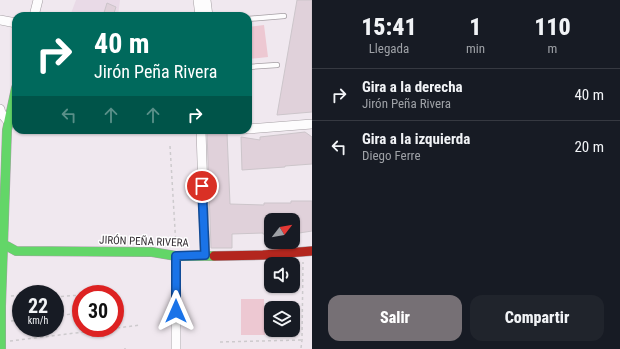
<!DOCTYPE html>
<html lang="es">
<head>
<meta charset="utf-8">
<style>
  :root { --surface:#171b24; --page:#20242c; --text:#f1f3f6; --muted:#9ea1a6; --line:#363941; --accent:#767075 }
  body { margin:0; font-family:"Roboto Condensed",sans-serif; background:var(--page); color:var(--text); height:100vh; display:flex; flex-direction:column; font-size:15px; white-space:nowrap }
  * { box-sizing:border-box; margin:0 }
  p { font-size:13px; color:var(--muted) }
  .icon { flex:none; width:22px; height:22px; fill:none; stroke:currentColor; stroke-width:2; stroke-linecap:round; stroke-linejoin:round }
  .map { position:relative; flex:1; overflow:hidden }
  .details { display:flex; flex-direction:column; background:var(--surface); width:308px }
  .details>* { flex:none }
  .top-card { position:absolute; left:12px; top:12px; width:240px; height:122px; border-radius:12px; box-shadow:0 1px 3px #0004; background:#00695c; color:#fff; overflow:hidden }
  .needle { width:26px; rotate:59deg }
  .controls { position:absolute; left:264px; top:213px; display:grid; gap:8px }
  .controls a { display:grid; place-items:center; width:36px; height:36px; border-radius:8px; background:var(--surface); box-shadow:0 1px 3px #0004; font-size:20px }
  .speed { position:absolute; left:12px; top:285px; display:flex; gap:8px; font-size:20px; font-weight:700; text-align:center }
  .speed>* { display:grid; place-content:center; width:52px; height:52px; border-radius:50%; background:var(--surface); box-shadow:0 1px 3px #0004; line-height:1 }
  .speed small { font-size:10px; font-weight:400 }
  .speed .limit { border:6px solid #d22; background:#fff; color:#111 }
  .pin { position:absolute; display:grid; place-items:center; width:34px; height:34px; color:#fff; margin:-17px; border:2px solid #fff; border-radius:50%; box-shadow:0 1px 4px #0007 }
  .me { position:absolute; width:44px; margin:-22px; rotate:0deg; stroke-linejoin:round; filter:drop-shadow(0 0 3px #0008) }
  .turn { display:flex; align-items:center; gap:14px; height:84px; padding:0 16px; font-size:18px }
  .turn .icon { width:52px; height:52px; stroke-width:2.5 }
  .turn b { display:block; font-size:28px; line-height:34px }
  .lanes { display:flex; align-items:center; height:38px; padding:0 16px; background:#0003; justify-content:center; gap:20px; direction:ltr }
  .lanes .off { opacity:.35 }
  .eta { display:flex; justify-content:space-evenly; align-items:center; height:68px; text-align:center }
  .eta b { font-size:24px; font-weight:800; line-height:28px }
  .cta { display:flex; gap:8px; margin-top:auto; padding:8px 16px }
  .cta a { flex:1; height:46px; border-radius:12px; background:var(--accent); color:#fff; font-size:16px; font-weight:800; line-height:46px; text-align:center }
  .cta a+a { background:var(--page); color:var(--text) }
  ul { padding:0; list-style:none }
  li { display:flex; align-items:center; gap:12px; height:52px; padding:0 16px; border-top:1px solid var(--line) }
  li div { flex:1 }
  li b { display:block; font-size:15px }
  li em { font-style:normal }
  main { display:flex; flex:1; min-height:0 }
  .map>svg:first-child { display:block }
  .built { fill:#e9dae7 }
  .green { fill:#edc8d2 }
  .building { fill:#e0d1da; stroke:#ccc5ca }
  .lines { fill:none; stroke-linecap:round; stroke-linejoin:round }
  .lane-casing { stroke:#a59fa4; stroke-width:6 }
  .street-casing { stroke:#a59fa4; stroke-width:10 }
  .fast-casing { stroke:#a59fa4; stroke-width:10 }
  .jam-casing { stroke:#a59fa4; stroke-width:10 }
  .path { stroke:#cdcacd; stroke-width:1.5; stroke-dasharray:3 3; stroke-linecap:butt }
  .lane { stroke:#fdfcfd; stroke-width:4.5 }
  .street { stroke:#fdfcfd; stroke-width:9 }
  .fast { stroke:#63d668; stroke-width:9 }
  .jam { stroke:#b3261e; stroke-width:9 }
  .route-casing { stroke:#114b97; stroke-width:10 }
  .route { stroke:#1a73e8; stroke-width:7 }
  .labels { text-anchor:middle; stroke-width:3; stroke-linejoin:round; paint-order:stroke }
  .street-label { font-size:11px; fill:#352f34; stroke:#fff }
</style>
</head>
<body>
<main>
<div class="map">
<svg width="312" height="349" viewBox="0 0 312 349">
  <rect width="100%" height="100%" fill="#f0e8ef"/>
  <path class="built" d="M76,0H120L118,16H70Z"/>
  <g class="green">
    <path d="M264,25L268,57L248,59V27Z"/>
    <path d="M241,299H264L265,335H241Z"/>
  </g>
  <g class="building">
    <path d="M297,0H312V112L277,115Z"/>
    <path d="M107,3L116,7L113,16H103Z"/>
    <path d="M207,132L227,133L230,204L264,205V203H291V201H312V231L293,234V220H271V235L263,234V233L232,234V248H211Z"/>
    <path d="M305,132L312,137V164L285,166V167L242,170L241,137L260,140V137Z"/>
  </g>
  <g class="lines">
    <g class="lane-casing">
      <g id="lane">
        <path d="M248,19L284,16"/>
        <path d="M248,67L277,65"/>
      </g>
    </g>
    <g class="street-casing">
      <g id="street">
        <path d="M198,0L200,16"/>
        <path d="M206,0L208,16"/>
        <path d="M34,16L38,0"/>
        <path d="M0,20L16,23"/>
        <path d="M0,109L1,113L8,121H16"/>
        <path d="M248,129L312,124"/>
        <path d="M201,130L205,255"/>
        <path d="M176,349V256"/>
      </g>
    </g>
    <g class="fast-casing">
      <g id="fast">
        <path d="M0,246H7L16,251L152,252L176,256H214"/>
        <path d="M1,349V306L7,130L16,88"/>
      </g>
    </g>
    <g class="jam-casing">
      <path id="jam" d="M214,256L263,255L312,251"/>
    </g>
    <g class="path">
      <path d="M170,146L176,246"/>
      <path d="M88,294L103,293"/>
      <path d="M11,296L21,295"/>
      <path d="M55,297L81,295"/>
      <path d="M55,316L81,313"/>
      <path d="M11,321L21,320"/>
      <path d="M10,341L141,325"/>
      <path d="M220,342L302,340"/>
      <path d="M125,348V349"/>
      <path d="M301,348L302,340L303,262"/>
    </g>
    <use href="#lane" class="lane"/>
    <use href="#street" class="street"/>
    <use href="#fast" class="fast"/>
    <use href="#jam" class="jam"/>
  </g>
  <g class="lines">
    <g class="route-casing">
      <path id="route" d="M176,311V256L205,255L202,186"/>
    </g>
    <use href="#route" class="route"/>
  </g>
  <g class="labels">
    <g class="street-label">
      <text transform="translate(144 241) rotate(2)" y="4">JIRÓN PEÑA RIVERA</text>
    </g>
  </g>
</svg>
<div class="controls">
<a><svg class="needle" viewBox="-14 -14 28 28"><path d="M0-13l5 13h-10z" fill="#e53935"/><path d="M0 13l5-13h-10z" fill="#9ea1a6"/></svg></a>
<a><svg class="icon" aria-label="sound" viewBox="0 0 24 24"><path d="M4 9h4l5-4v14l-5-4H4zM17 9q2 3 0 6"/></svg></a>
<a><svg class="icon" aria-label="layers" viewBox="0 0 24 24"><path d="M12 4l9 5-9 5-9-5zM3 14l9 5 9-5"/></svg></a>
</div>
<div class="speed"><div>22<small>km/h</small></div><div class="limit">30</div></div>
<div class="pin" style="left:202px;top:186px;background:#d93025"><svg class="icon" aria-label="arrive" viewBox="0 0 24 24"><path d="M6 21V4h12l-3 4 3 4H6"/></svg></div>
<svg class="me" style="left:176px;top:311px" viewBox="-20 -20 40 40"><path d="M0-17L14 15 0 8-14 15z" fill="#1a73e8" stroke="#fff" stroke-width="4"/></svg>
<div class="top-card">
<div class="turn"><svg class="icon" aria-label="right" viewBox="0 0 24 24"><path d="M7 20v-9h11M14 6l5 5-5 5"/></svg><div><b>40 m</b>Jirón Peña Rivera</div></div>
<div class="lanes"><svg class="icon off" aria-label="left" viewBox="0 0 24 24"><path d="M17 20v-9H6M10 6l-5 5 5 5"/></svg><svg class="icon off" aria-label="ahead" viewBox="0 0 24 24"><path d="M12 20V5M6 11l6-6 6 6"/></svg><svg class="icon off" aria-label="ahead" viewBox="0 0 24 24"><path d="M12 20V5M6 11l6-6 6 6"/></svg><svg class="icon" aria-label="right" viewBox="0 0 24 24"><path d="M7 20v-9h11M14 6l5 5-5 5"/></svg></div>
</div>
</div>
<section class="details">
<div class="eta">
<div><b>15:41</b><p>Llegada</p></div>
<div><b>1</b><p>min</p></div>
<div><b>110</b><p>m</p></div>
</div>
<ul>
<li><svg class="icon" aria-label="right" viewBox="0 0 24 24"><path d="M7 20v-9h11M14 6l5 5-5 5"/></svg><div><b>Gira a la derecha</b><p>Jirón Peña Rivera</p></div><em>40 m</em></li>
<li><svg class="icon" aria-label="left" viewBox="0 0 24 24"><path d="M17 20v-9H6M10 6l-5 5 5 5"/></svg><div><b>Gira a la izquierda</b><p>Diego Ferre</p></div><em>20 m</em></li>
</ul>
<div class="cta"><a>Salir</a><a>Compartir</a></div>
</section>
</main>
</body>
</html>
